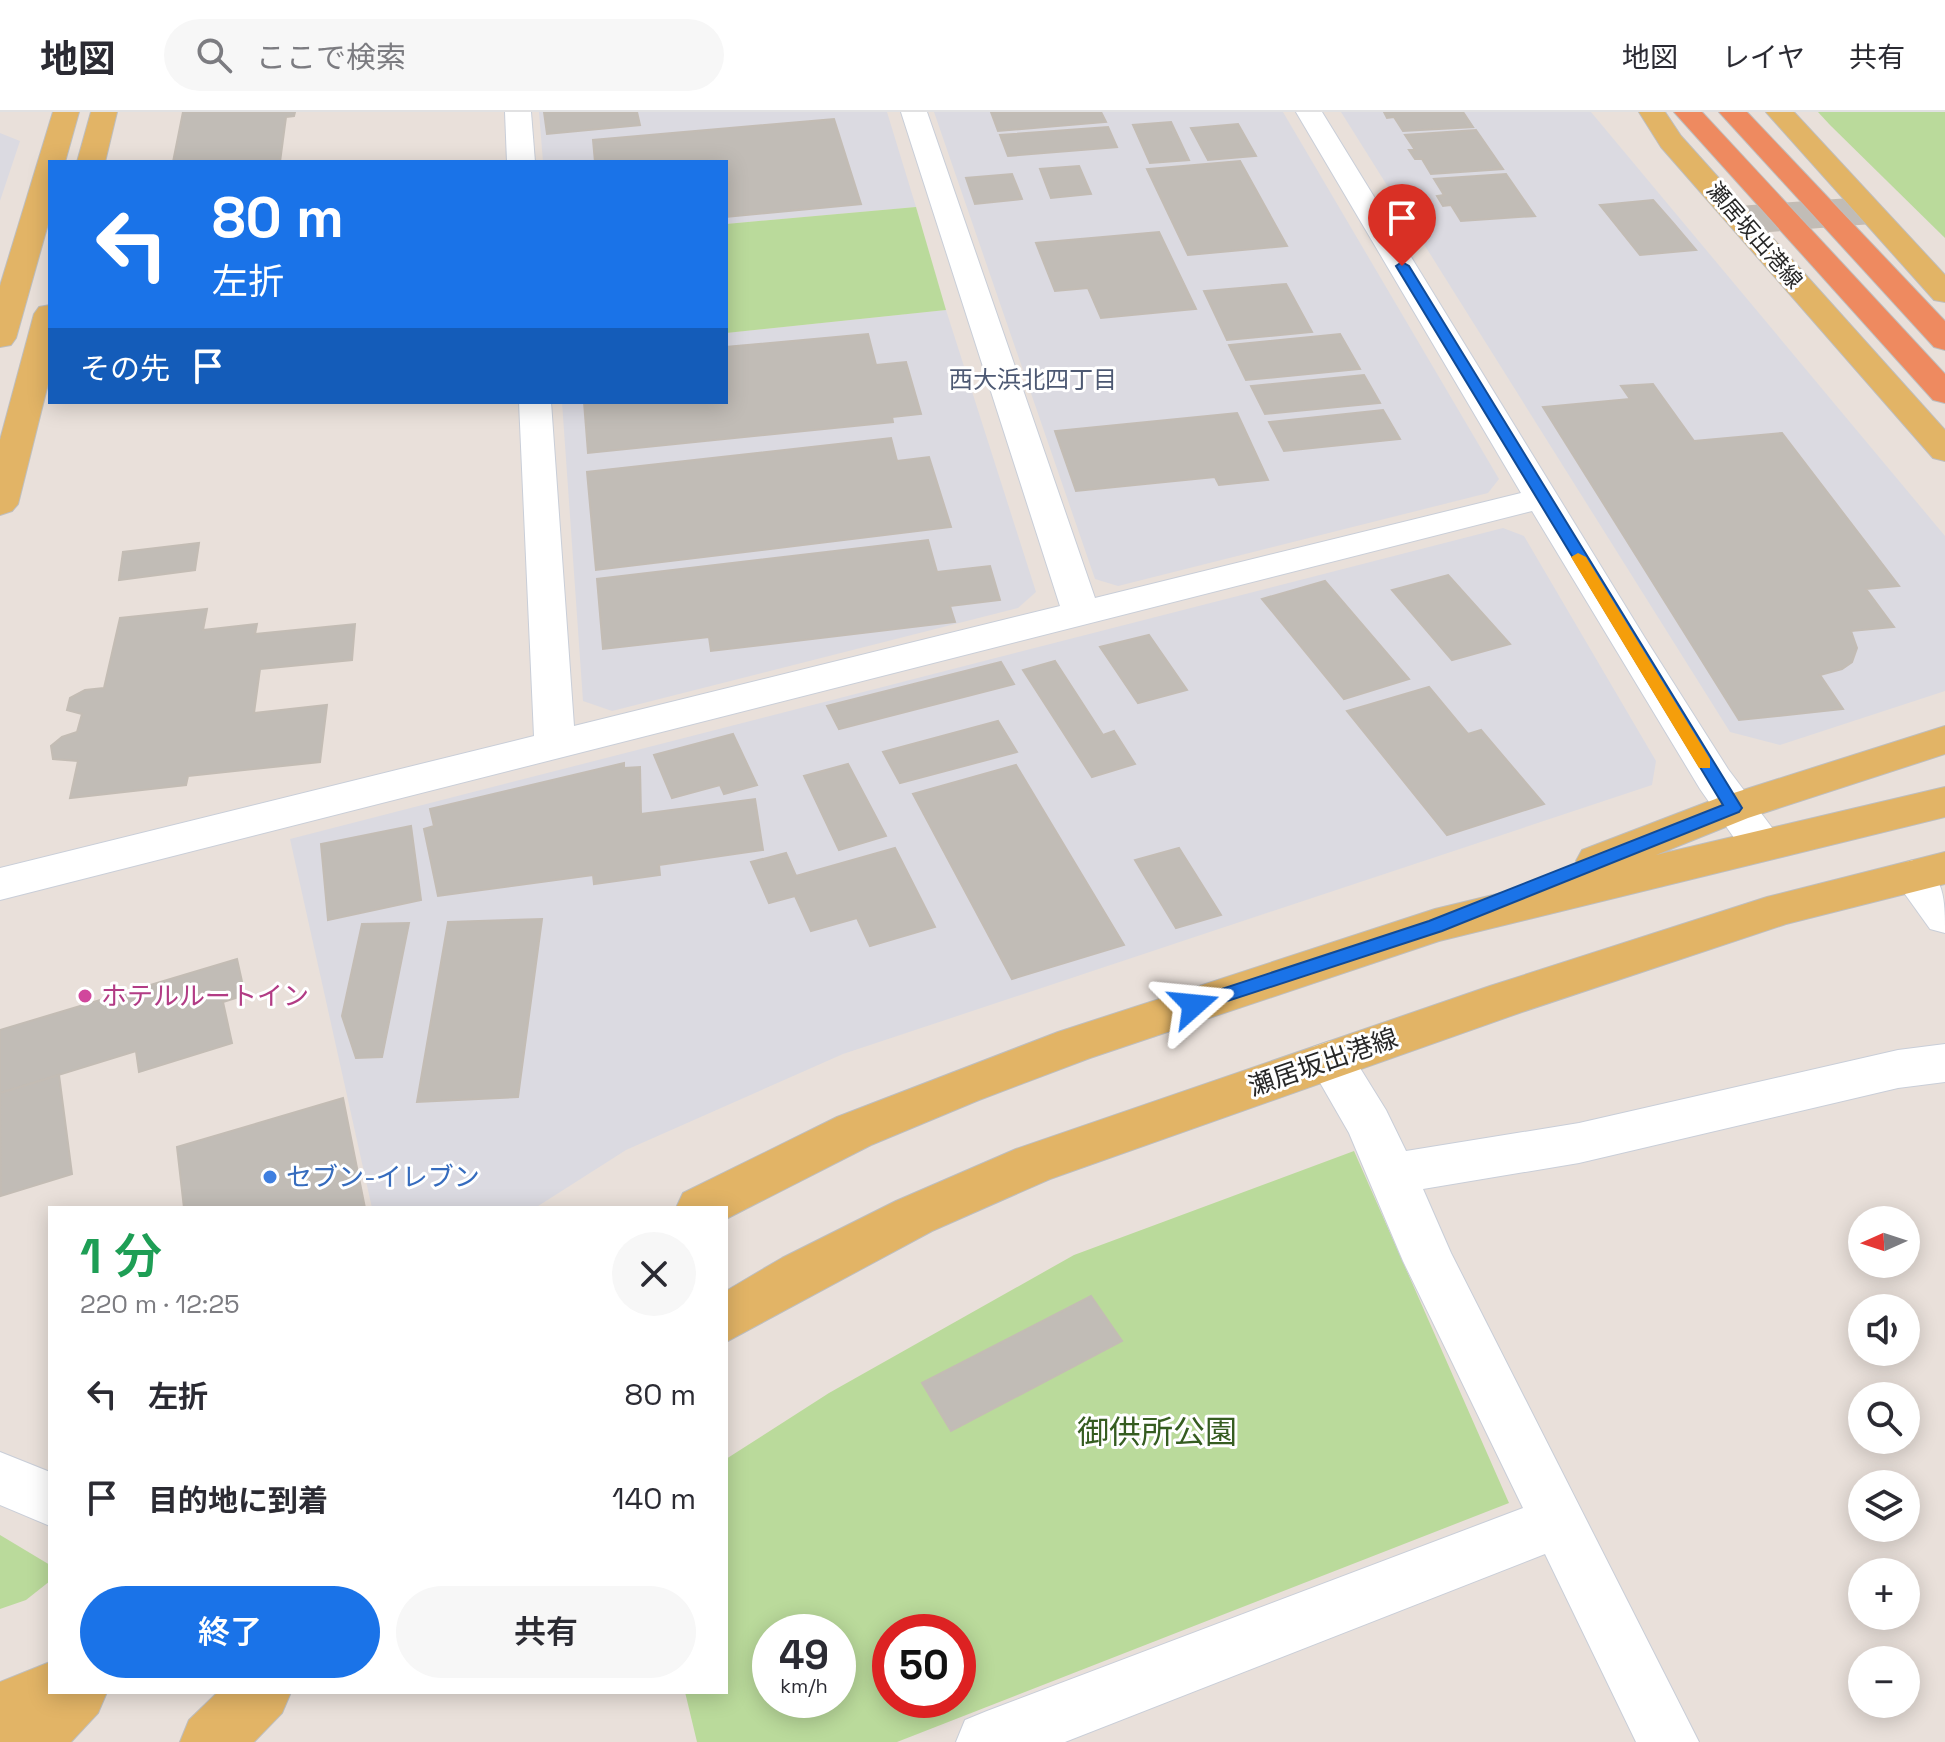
<!DOCTYPE html>
<html lang="ja">
<head>
<meta charset="utf-8">
<style>
  :root { --surface:#fff; --page:#f7f7f7; --text:#2b2b33; --muted:#7c7c81; --line:#e1e1e2; --accent:#1a73e8 }
  body { margin:0; font-family:"Space Grotesk","Noto Sans JP",sans-serif; background:var(--page); color:var(--text); height:100vh; display:flex; flex-direction:column; font-size:30px; white-space:nowrap }
  * { box-sizing:border-box; margin:0 }
  p { font-size:26px; color:var(--muted) }
  .icon { flex:none; width:44px; height:44px; fill:none; stroke:currentColor; stroke-width:2; stroke-linecap:round; stroke-linejoin:round }
  .map { position:relative; flex:1; overflow:hidden }
  .details { position:absolute; left:48px; top:1094px; width:680px; height:488px; display:flex; flex-direction:column; background:var(--surface); border-radius:0px; box-shadow:0 4px 20px #0003 }
  .details>* { flex:none }
  .guide { position:absolute; left:48px; top:48px; width:680px; height:244px; border-radius:0px; box-shadow:0 4px 20px #0003; background:#1a73e8; color:#fff; overflow:hidden }
  .needle { width:52px; rotate:267deg }
  .tools { position:absolute; left:1848px; top:1094px; display:grid; gap:16px }
  .tools a { display:grid; place-items:center; width:72px; height:72px; border-radius:50%; background:var(--surface); box-shadow:0 4px 20px #0003; font-size:40px }
  .speed { position:absolute; left:752px; top:1502px; display:flex; gap:16px; font-size:40px; font-weight:700; text-align:center }
  .speed>* { display:grid; place-content:center; width:104px; height:104px; border-radius:50%; background:var(--surface); box-shadow:0 4px 20px #0003; line-height:1 }
  .speed small { font-size:20px; font-weight:400 }
  .speed .limit { border:12px solid #d22; background:#fff; color:#111 }
  .pin { position:absolute; display:grid; place-items:center; width:68px; height:68px; color:#fff; margin:-82px -34px; border-radius:50% 50% 50% 0; rotate:-45deg; box-shadow:0 0 8px #0007 }
  .pin .icon { rotate:45deg }
  .me { position:absolute; width:88px; margin:-44px; rotate:72deg; stroke-linejoin:round; filter:drop-shadow(0 0 6px #0008) }
  .turn { display:flex; align-items:center; gap:28px; height:168px; padding:0 32px; font-size:36px }
  .turn .icon { width:104px; height:104px; stroke-width:2.5 }
  .turn b { display:block; font-size:56px; line-height:68px }
  .then { display:flex; align-items:center; height:76px; padding:0 32px; background:#0003; gap:16px; font-size:30px }
  .round { display:grid; place-items:center; flex:none; width:84px; height:84px; border-radius:42px; background:var(--page) }
  .head { display:flex; align-items:center; justify-content:space-between; height:136px; padding:0 32px }
  h1 { font-size:48px; font-weight:600; line-height:60px; color:#1e9e55 }
  .cta { display:flex; gap:16px; margin-top:auto; padding:16px 32px }
  .cta a { flex:1; height:92px; border-radius:48px; background:var(--accent); color:#fff; font-size:32px; font-weight:600; line-height:92px; text-align:center }
  .cta a+a { background:var(--page); color:var(--text) }
  ul { padding:0; list-style:none }
  li { display:flex; align-items:center; gap:24px; height:104px; padding:0 32px }
  li div { flex:1 }
  li b { display:block; font-size:30px }
  li em { font-style:normal }
  header { display:flex; align-items:center; gap:48px; box-sizing:border-box; height:112px; padding:0 40px; background:var(--surface); border-bottom:2px solid var(--line) }
  header strong { font-size:38px }
  nav { display:flex; gap:44px; margin-inline-start:auto; font-size:28px }
  .search { width:560px; height:72px; background:var(--page); display:flex; align-items:center; gap:20px; box-sizing:border-box; padding:0 28px; border-radius:44px; color:var(--muted); font-size:30px }
  .map>svg:first-child { display:block }
  .industrial { fill:#dbdae1 }
  .green { fill:#bada9b; fill-rule:evenodd }
  .building { fill:#c1bcb6; stroke:#c3bcb4; stroke-width:2 }
  .lines { fill:none; stroke-linecap:round; stroke-linejoin:round }
  .minor-casing { stroke:#c9ced8; stroke-width:2 }
  .major-casing { stroke:#bebebe; stroke-width:2 }
  .highway-casing { stroke:#bebebe; stroke-width:2 }
  .minor { fill:#fff; fill-rule:evenodd }
  .major { fill:#e2b466; fill-rule:evenodd }
  .highway { fill:#ee8a60; fill-rule:evenodd }
  .route { fill:#1a73e8; stroke:#114b97; stroke-width:2 }
  .slow { fill:#f59e0b }
  .hotel-dot { fill:#d1479c; stroke:#fff; stroke-width:3 }
  .shop-dot { fill:#3f7fe0; stroke:#fff; stroke-width:3 }
  .labels { text-anchor:middle; stroke-width:6; stroke-linejoin:round; paint-order:stroke }
  .far-street-label { font-size:22px; fill:#272727; stroke:#fff }
  .far-neighbourhood-label { font-size:24px; fill:#4d5973; stroke:#fff }
  .hotel-label { font-size:26px; fill:#b23c85; stroke:#fff; text-anchor:start }
  .street-label { font-size:26px; fill:#272727; stroke:#fff }
  .shop-label { font-size:26px; fill:#366cbe; stroke:#fff; text-anchor:start }
  .near-park-label { font-size:32px; fill:#355c20; stroke:#fff }
</style>
</head>
<body>
<header>
<strong>地図</strong>
<div class="search"><svg class="icon" aria-label="search" viewBox="0 0 24 24"><circle cx="10" cy="10" r="6"/><path d="M15 15l6 6"/></svg>ここで検索</div>
<nav><a>地図</a><a>レイヤ</a><a>共有</a></nav>
</header>
<div class="map">
<svg width="1945" height="1630" viewBox="0 0 1945 1630">
  <rect width="100%" height="100%" fill="#e9e0da"/>
  <g class="industrial">
    <path d="M539,0H887L916,95L726,112V50H543Z"/>
    <path d="M934,0H1283L1499,367L1488,381L1118,474L1095,467Z"/>
    <path d="M1341,0H1591L1945,424V579L1780,633L1730,620Z"/>
    <path d="M0,21L20,29L0,89Z"/>
    <path d="M946,198L1036,480L1018,496L612,599L583,589L562,290H726V221Z"/>
    <path d="M1503,416L1524,424L1656,649L1652,673L843,942L626,1038L535,1096H372L290,727Z"/>
  </g>
  <g class="green">
    <path d="M1818,0H1945V126L1830,13Z"/>
    <path d="M916,95L946,198L726,221V112Z"/>
    <path d="M1354,1039L1509,1391L897,1630H697L685,1580H726V1347L829,1281L1074,1143ZM770,1520H838V1588H770ZM890,1520H958V1588H890Z"/>
    <path d="M0,1423L50,1453V1469L26,1488L0,1497Z"/>
  </g>
  <g class="building">
    <path d="M183,0H295L294,4L286,5L280,50H173Z"/>
    <path d="M544,0H637L640,13L547,22Z"/>
    <path d="M991,0H1101L1106,10L998,19Z"/>
    <path d="M1384,0H1463L1473,15L1403,19L1394,5L1387,6Z"/>
    <path d="M834,7L861,92L726,105V50H595L593,28Z"/>
    <path d="M1171,10L1189,48L1150,51L1133,13Z"/>
    <path d="M1238,12L1256,44L1208,48L1191,16Z"/>
    <path d="M1108,15L1117,35L1008,44L1000,23Z"/>
    <path d="M1476,18L1503,57L1431,62L1422,47H1415L1409,38H1415L1405,23Z"/>
    <path d="M1240,49L1287,134L1188,143L1147,57Z"/>
    <path d="M1079,54L1091,82L1051,86L1040,57Z"/>
    <path d="M1012,62L1022,87L975,92L966,66Z"/>
    <path d="M1506,62L1535,104L1461,109L1451,93L1443,94L1437,84L1444,83L1434,67Z"/>
    <path d="M1850,87L1873,111L1757,120L1736,95Z"/>
    <path d="M1653,88L1674,112L1696,138L1640,143L1600,93Z"/>
    <path d="M1159,120L1196,197L1101,206L1088,176L1055,179L1036,131Z"/>
    <path d="M1286,172L1312,220L1227,228L1204,179Z"/>
    <path d="M868,222L876,253L906,250L921,302L892,305L893,310L588,341L584,290H726V235Z"/>
    <path d="M1340,222L1360,257L1246,268L1229,233Z"/>
    <path d="M1364,263L1380,291L1265,302L1251,274Z"/>
    <path d="M1653,272L1694,329L1782,321L1899,474L1866,477L1894,515L1851,519L1857,536L1852,550L1842,557L1820,563L1843,597L1739,608L1543,295L1630,287L1621,274Z"/>
    <path d="M1383,298L1400,327L1284,339L1269,310Z"/>
    <path d="M1237,301L1268,368L1219,373L1215,365L1076,379L1055,319Z"/>
    <path d="M891,326L897,349L929,345L951,415L596,458L587,360Z"/>
    <path d="M928,428L937,460L990,454L1000,488L950,494L955,510L711,539L709,525L603,537L597,467Z"/>
    <path d="M199,431L195,458L119,468L123,440Z"/>
    <path d="M1448,463L1510,532L1452,548L1392,478Z"/>
    <path d="M1325,469L1409,567L1344,587L1262,487Z"/>
    <path d="M207,497L203,518L257,512L255,522L355,512L352,548L260,557L254,601L327,593L320,650L188,664L186,673L70,686L78,649L53,647L51,634L62,625L77,620L82,602L67,598L70,586L85,578L104,576L120,506Z"/>
    <path d="M1149,523L1187,578L1138,591L1100,535Z"/>
    <path d="M1055,549L1103,623L1114,619L1135,652L1092,665L1023,558Z"/>
    <path d="M1001,550L1014,572L839,617L827,594Z"/>
    <path d="M1429,575L1468,622L1481,618L1544,692L1447,723L1347,599Z"/>
    <path d="M998,609L1017,640L900,671L883,640Z"/>
    <path d="M733,622L757,673L724,682L720,673L672,686L654,643Z"/>
    <path d="M624,651V656L640,655L641,702L755,687L763,738L659,753L660,763L594,772L593,763L438,784L424,717L434,714L430,697Z"/>
    <path d="M848,652L886,724L839,738L804,664Z"/>
    <path d="M1016,653L1124,833L1012,867L913,682Z"/>
    <path d="M411,714L421,788L328,808L321,732Z"/>
    <path d="M895,736L935,815L870,834L857,806L811,819L795,784L769,791L751,750L786,741L796,764Z"/>
    <path d="M1179,736L1221,803L1176,816L1135,748Z"/>
    <path d="M542,807L518,985L417,990L448,810Z"/>
    <path d="M409,811L382,945L356,946L342,904L362,812Z"/>
    <path d="M237,847L245,883L223,890L232,931L139,960L136,939L0,981V918Z"/>
    <path d="M59,963L72,1062L1,1084L0,981Z"/>
    <path d="M343,986L365,1096H184L177,1035Z"/>
    <path d="M1091,1184L1122,1229L951,1319L922,1271Z"/>
  </g>
  <g class="lines">
    <g class="minor-casing">
      <g id="minor">
        <path d="M505,0H531L535,50H507Z"/>
        <path d="M901,0H927L1095,486L1521,381L1296,0H1322L1645,526L1728,657L1776,721L1782,732L1776,743L1761,747L1746,743L1700,677L1532,399L0,788V756L534,624L519,290H551L574,614L1060,494Z"/>
        <path d="M1913,748C1945,759 1945,789 1945,821L1930,817L1892,764L1898,753Z"/>
        <path d="M1330,929L1347,935L1386,998L1406,1039L1579,1011L1898,938L1945,932V970L1898,976L1579,1051L1423,1077L1451,1141L1699,1630H1636L1545,1442L1065,1630H956L965,1608L987,1599L1523,1396L1403,1149L1349,1021L1307,948L1313,935Z"/>
        <path d="M0,1340L50,1360V1414L0,1393Z"/>
      </g>
    </g>
    <g class="major-casing">
      <g id="major">
        <path d="M53,0H79L65,50H50V105L16,226L11,233L0,235V174Z"/>
        <path d="M91,0H117L105,50H77Z"/>
        <path d="M1639,0H1665L1681,24L1945,318V349L1933,346L1661,35Z"/>
        <path d="M1766,0H1794L1945,163V190L1934,188Z"/>
        <path d="M50,193V264L18,392L12,399L0,403V328L34,202L39,195Z"/>
        <path d="M1945,614V642L1748,706L1656,743L1945,675V705L1439,829L1090,946L979,988L871,1033L726,1107V1096H676L683,1081L837,1005L1058,920L1435,797L1584,761L1576,749L1582,738L1718,686Z"/>
        <path d="M1945,740V772L1786,812L1522,900L1050,1067L932,1119L726,1230V1179L782,1146L896,1089L1016,1037L1490,874L1767,785Z"/>
        <path d="M50,1550V1580H107L98,1601L71,1630H0V1570Z"/>
        <path d="M218,1580H291L282,1601L254,1630H180L189,1608Z"/>
      </g>
    </g>
    <g class="highway-casing">
      <g id="highway">
        <path d="M1674,0H1702L1945,262V291L1933,288Z"/>
        <path d="M1719,0H1747L1945,209V238L1934,235Z"/>
      </g>
    </g>
    <use href="#minor" class="minor"/>
    <use href="#major" class="major"/>
    <use href="#highway" class="highway"/>
  </g>
  <path class="route" d="M1402,150L1409,154L1742,696L1739,700L1442,819L1194,900L1185,893L1188,888L1429,809L1723,693L1396,154Z"/>
  <path class="slow" d="M1578,441L1586,445L1710,647V656H1699L1571,445Z"/>
  <circle class="hotel-dot" cx="85" cy="884" r="8"/>
  <circle class="shop-dot" cx="270" cy="1065" r="8"/>
  <g class="labels">
    <g class="far-street-label">
      <text transform="translate(1755 123) rotate(49)" y="8">瀬居坂出港線</text>
    </g>
    <g class="far-neighbourhood-label">
      <text x="1033" y="276">西大浜北四丁目</text>
    </g>
    <g class="hotel-label">
      <text x="101" y="893">ホテルルートイン</text>
    </g>
    <g class="street-label">
      <text transform="translate(1323 950) rotate(-19)" y="9">瀬居坂出港線</text>
    </g>
    <g class="shop-label">
      <text x="286" y="1074">セブン-イレブン</text>
    </g>
    <g class="near-park-label">
      <text x="1157" y="1331">御供所公園</text>
    </g>
  </g>
</svg>
<div class="tools">
<a><svg class="needle" viewBox="-14 -14 28 28"><path d="M0-13l5 13h-10z" fill="#e53935"/><path d="M0 13l5-13h-10z" fill="#7c7c81"/></svg></a>
<a><svg class="icon" aria-label="sound" viewBox="0 0 24 24"><path d="M4 9h4l5-4v14l-5-4H4zM17 9q2 3 0 6"/></svg></a>
<a><svg class="icon" aria-label="search" viewBox="0 0 24 24"><circle cx="10" cy="10" r="6"/><path d="M15 15l6 6"/></svg></a>
<a><svg class="icon" aria-label="layers" viewBox="0 0 24 24"><path d="M12 4l9 5-9 5-9-5zM3 14l9 5 9-5"/></svg></a>
<a>+</a>
<a>−</a>
</div>
<div class="speed"><div>49<small>km/h</small></div><div class="limit">50</div></div>
<div class="pin" style="left:1402px;top:154px;background:#d93025"><svg class="icon" aria-label="arrive" viewBox="0 0 24 24"><path d="M6 21V4h12l-3 4 3 4H6"/></svg></div>
<svg class="me" style="left:1194px;top:893px" viewBox="-20 -20 40 40"><path d="M0-17L14 15 0 8-14 15z" fill="#1a73e8" stroke="#fff" stroke-width="4"/></svg>
<div class="guide">
<div class="turn"><svg class="icon" aria-label="left" viewBox="0 0 24 24"><path d="M17 20v-9H6M10 6l-5 5 5 5"/></svg><div><b>80 m</b>左折</div></div>
<div class="then">その先<svg class="icon" aria-label="arrive" viewBox="0 0 24 24"><path d="M6 21V4h12l-3 4 3 4H6"/></svg></div>
</div>
<section class="details">
<div class="head"><div><h1>1 分</h1><p>220 m · 12:25</p></div><a class="round"><svg class="icon" aria-label="close" viewBox="0 0 24 24"><path d="M6 6l12 12M18 6L6 18"/></svg></a></div>
<ul>
<li><svg class="icon" aria-label="left" viewBox="0 0 24 24"><path d="M17 20v-9H6M10 6l-5 5 5 5"/></svg><div><b>左折</b></div><em>80 m</em></li>
<li><svg class="icon" aria-label="arrive" viewBox="0 0 24 24"><path d="M6 21V4h12l-3 4 3 4H6"/></svg><div><b>目的地に到着</b></div><em>140 m</em></li>
</ul>
<div class="cta"><a>終了</a><a>共有</a></div>
</section>
</div>
</body>
</html>
